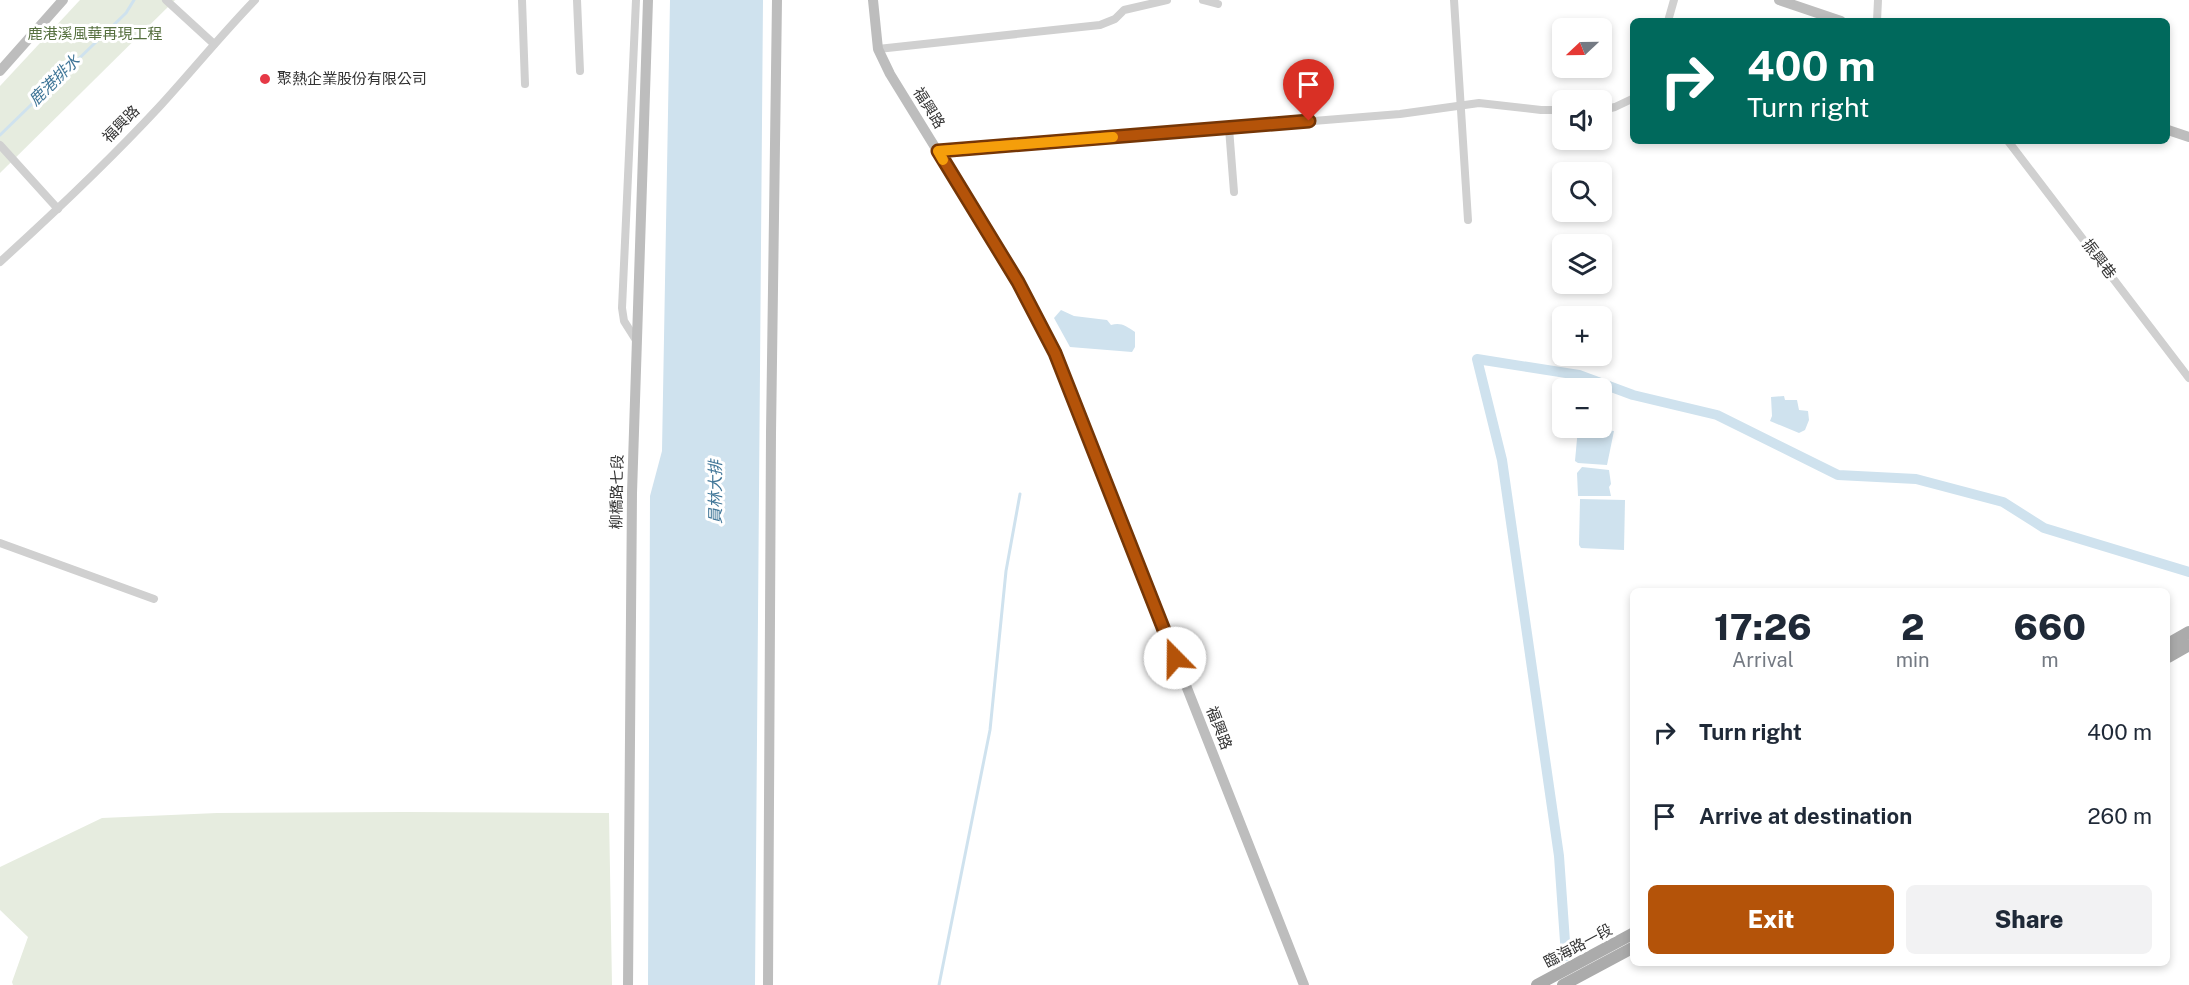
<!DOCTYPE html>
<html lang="en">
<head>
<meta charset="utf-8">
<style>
  :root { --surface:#fff; --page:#f2f2f3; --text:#1f2937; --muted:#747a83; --accent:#b45309 }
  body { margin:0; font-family:"Public Sans","Noto Sans TC",sans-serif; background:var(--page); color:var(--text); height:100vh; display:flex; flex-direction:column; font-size:22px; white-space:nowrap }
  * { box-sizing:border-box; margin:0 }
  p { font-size:20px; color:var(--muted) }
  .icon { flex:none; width:33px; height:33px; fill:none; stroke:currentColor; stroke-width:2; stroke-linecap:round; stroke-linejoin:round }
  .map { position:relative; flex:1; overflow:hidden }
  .sheet { position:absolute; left:1630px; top:588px; width:540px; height:378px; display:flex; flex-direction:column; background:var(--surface); border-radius:9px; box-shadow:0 3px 9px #0003 }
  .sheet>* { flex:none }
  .hud { position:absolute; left:1630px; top:18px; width:540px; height:126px; border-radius:9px; box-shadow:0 3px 9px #0003; background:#00695c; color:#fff; overflow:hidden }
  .needle { width:39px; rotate:248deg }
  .buttons { position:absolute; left:1552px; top:18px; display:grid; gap:12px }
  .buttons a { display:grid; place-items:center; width:60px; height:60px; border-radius:9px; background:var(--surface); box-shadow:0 3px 9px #0003; font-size:30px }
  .pin { position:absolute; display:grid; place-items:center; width:51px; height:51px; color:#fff; margin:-62px -26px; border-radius:50% 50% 50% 0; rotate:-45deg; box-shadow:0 0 6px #0007 }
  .pin .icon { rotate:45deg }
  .me { position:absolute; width:66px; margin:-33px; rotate:338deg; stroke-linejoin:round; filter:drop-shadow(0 0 4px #0008) }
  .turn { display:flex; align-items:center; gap:21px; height:126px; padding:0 18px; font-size:27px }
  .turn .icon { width:78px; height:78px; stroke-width:2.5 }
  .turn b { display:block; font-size:42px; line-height:51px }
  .eta { display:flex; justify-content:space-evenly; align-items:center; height:102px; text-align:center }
  .eta b { font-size:36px; font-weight:800; line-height:42px }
  .cta { display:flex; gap:12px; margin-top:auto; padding:12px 18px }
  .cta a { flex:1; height:69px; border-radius:9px; background:var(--accent); color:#fff; font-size:24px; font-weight:800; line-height:69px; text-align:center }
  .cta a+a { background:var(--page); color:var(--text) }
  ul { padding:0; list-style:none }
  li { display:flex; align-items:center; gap:18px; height:84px; padding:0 18px }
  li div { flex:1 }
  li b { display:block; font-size:22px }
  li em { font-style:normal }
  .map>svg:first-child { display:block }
  .green { fill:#e6ecdf }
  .water { fill:#cfe2ee }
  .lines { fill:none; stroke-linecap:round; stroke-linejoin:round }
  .stream { stroke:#cfe2ee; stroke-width:3 }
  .canal { stroke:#cfe2ee; stroke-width:10 }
  .street { stroke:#d0d0d0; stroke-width:8 }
  .secondary { stroke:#bdbdbd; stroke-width:10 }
  .primary { stroke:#ababab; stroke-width:12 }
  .route-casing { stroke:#753606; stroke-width:15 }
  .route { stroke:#b45309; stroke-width:10 }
  .slow { stroke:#f59e0b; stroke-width:10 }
  .poi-dot { fill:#e63946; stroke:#fff; stroke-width:2 }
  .labels { text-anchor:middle; stroke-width:6; stroke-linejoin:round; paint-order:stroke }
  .park-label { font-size:15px; fill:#56703f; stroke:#fff }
  .poi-label { font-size:15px; fill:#333; stroke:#fff; text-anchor:start }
  .street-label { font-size:15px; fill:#333; stroke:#fff }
  .water-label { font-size:16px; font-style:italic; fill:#3f7597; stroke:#fff }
</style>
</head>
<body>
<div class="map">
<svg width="2189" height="985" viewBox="0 0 2189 985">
  <rect width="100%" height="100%" fill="#fff"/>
  <g class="green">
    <path d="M80,0H175L0,173V86Z"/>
    <path d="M404,812L609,813L612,985H13L12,982L28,937L0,910V867L102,818L217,813Z"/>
  </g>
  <g class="water">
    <path d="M670,0H763L755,985H648L650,496L662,451Z"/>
    <path d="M1061,310L1074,316L1107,320L1111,325C1121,322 1126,326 1135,332V347L1132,352L1070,347L1054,318Z"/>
    <path d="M1784,396L1785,400H1797L1799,410L1808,411L1809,420L1805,430L1799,433L1770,421L1772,416L1771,397Z"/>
    <path d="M1578,428L1614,431L1607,465L1578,463L1575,461Z"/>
    <path d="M1582,467L1609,470L1611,484L1609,487L1611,496H1578L1577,473Z"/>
    <path d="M1580,499L1625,500L1624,550L1581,548L1579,545Z"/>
  </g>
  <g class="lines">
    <g class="stream">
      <path d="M0,135L126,13L134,0"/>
      <path d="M939,985L990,730L1006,571L1020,494"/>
    </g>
    <path class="canal" d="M1566,956L1559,856L1502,460L1477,359L1579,375L1633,395L1717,415L1838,475L1916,479L2003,502L2044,528L2189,572"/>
    <g class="street">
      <path d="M166,0L214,44"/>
      <path d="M522,0L525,84"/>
      <path d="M577,0L580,71"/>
      <path d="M636,0L622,308L624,321L636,340"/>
      <path d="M1203,0L1218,4"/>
      <path d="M1454,0L1468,220"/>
      <path d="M1668,21L1674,0"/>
      <path d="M1877,21L1878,0"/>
      <path d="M878,49L1100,25L1115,19L1124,10L1167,0"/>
      <path d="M1602,110L1615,107L1634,98"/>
      <path d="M1229,128L1234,192"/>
      <path d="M2008,141L2189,378"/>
      <path d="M0,145L58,209"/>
      <path d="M938,151L1400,114L1479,103L1541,110H1563"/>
      <path d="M0,262C55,212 110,160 160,106C192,71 222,34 255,0"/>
      <path d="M0,543L154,599"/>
    </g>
    <g class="secondary">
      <path d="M873,0L878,49L890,74L1018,282L1055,353L1304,985"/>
      <path d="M1779,0L1841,21"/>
      <path d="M0,71L63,0"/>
      <path d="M2168,130L2189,137"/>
      <path d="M628,985L632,493L648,0"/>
      <path d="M768,985L771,433L777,0"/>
    </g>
    <g class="primary">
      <path d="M2168,644L2189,632"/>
      <path d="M2168,657L2189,645"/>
      <path d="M1537,985L1634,933"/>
      <path d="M1563,985L1634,947"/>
    </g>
  </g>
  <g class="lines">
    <g class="route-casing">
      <path id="route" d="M1175,658L1055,353L1018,282L938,151L1309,121"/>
    </g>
    <use href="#route" class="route"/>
    <path class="slow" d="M943,160L938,151L1113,137"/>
  </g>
  <circle class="poi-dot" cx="265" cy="79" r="6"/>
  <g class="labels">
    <g class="park-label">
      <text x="95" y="39">鹿港溪風華再現工程</text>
    </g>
    <g class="poi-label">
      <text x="277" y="84">聚熱企業股份有限公司</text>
    </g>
    <g class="street-label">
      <text transform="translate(929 108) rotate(58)" y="5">福興路</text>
      <text transform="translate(121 124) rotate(-45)" y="5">福興路</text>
      <text transform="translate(2099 259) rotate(53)" y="5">振興巷</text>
      <text transform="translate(617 492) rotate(-89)" y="5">柳橋路七段</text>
      <text transform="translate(1219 728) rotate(69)" y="5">福興路</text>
      <text transform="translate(1578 946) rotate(-28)" y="5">臨海路一段</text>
    </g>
    <g class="water-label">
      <text transform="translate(54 80) rotate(-45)" y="6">鹿港排水</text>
      <text transform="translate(715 492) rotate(-90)" y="6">員林大排</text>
    </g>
  </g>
</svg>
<div class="buttons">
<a><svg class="needle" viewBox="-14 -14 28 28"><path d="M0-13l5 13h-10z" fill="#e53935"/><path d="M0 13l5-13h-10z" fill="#747a83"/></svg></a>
<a><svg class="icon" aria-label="sound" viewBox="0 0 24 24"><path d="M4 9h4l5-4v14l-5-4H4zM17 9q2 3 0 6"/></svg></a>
<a><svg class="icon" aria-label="search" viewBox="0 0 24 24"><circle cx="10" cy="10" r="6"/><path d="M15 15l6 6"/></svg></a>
<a><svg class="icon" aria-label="layers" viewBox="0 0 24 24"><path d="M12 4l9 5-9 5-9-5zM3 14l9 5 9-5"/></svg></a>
<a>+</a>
<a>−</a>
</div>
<div class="pin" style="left:1309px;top:121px;background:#d93025"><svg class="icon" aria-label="arrive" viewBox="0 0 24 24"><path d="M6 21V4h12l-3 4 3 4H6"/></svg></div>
<svg class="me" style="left:1175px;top:658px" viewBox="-20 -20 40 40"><circle r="19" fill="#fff"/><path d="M0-13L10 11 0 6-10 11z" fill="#b45309"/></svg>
<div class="hud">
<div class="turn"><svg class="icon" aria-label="right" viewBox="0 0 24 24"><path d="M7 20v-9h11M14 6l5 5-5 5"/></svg><div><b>400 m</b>Turn right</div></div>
</div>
<section class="sheet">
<div class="eta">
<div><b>17:26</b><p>Arrival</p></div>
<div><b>2</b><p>min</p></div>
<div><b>660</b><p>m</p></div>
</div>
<ul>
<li><svg class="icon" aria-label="right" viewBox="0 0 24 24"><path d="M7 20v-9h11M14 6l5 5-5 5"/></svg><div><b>Turn right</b></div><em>400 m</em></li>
<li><svg class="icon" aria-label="arrive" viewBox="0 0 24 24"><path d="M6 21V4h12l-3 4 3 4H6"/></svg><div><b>Arrive at destination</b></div><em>260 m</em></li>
</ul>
<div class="cta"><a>Exit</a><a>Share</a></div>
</section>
</div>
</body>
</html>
